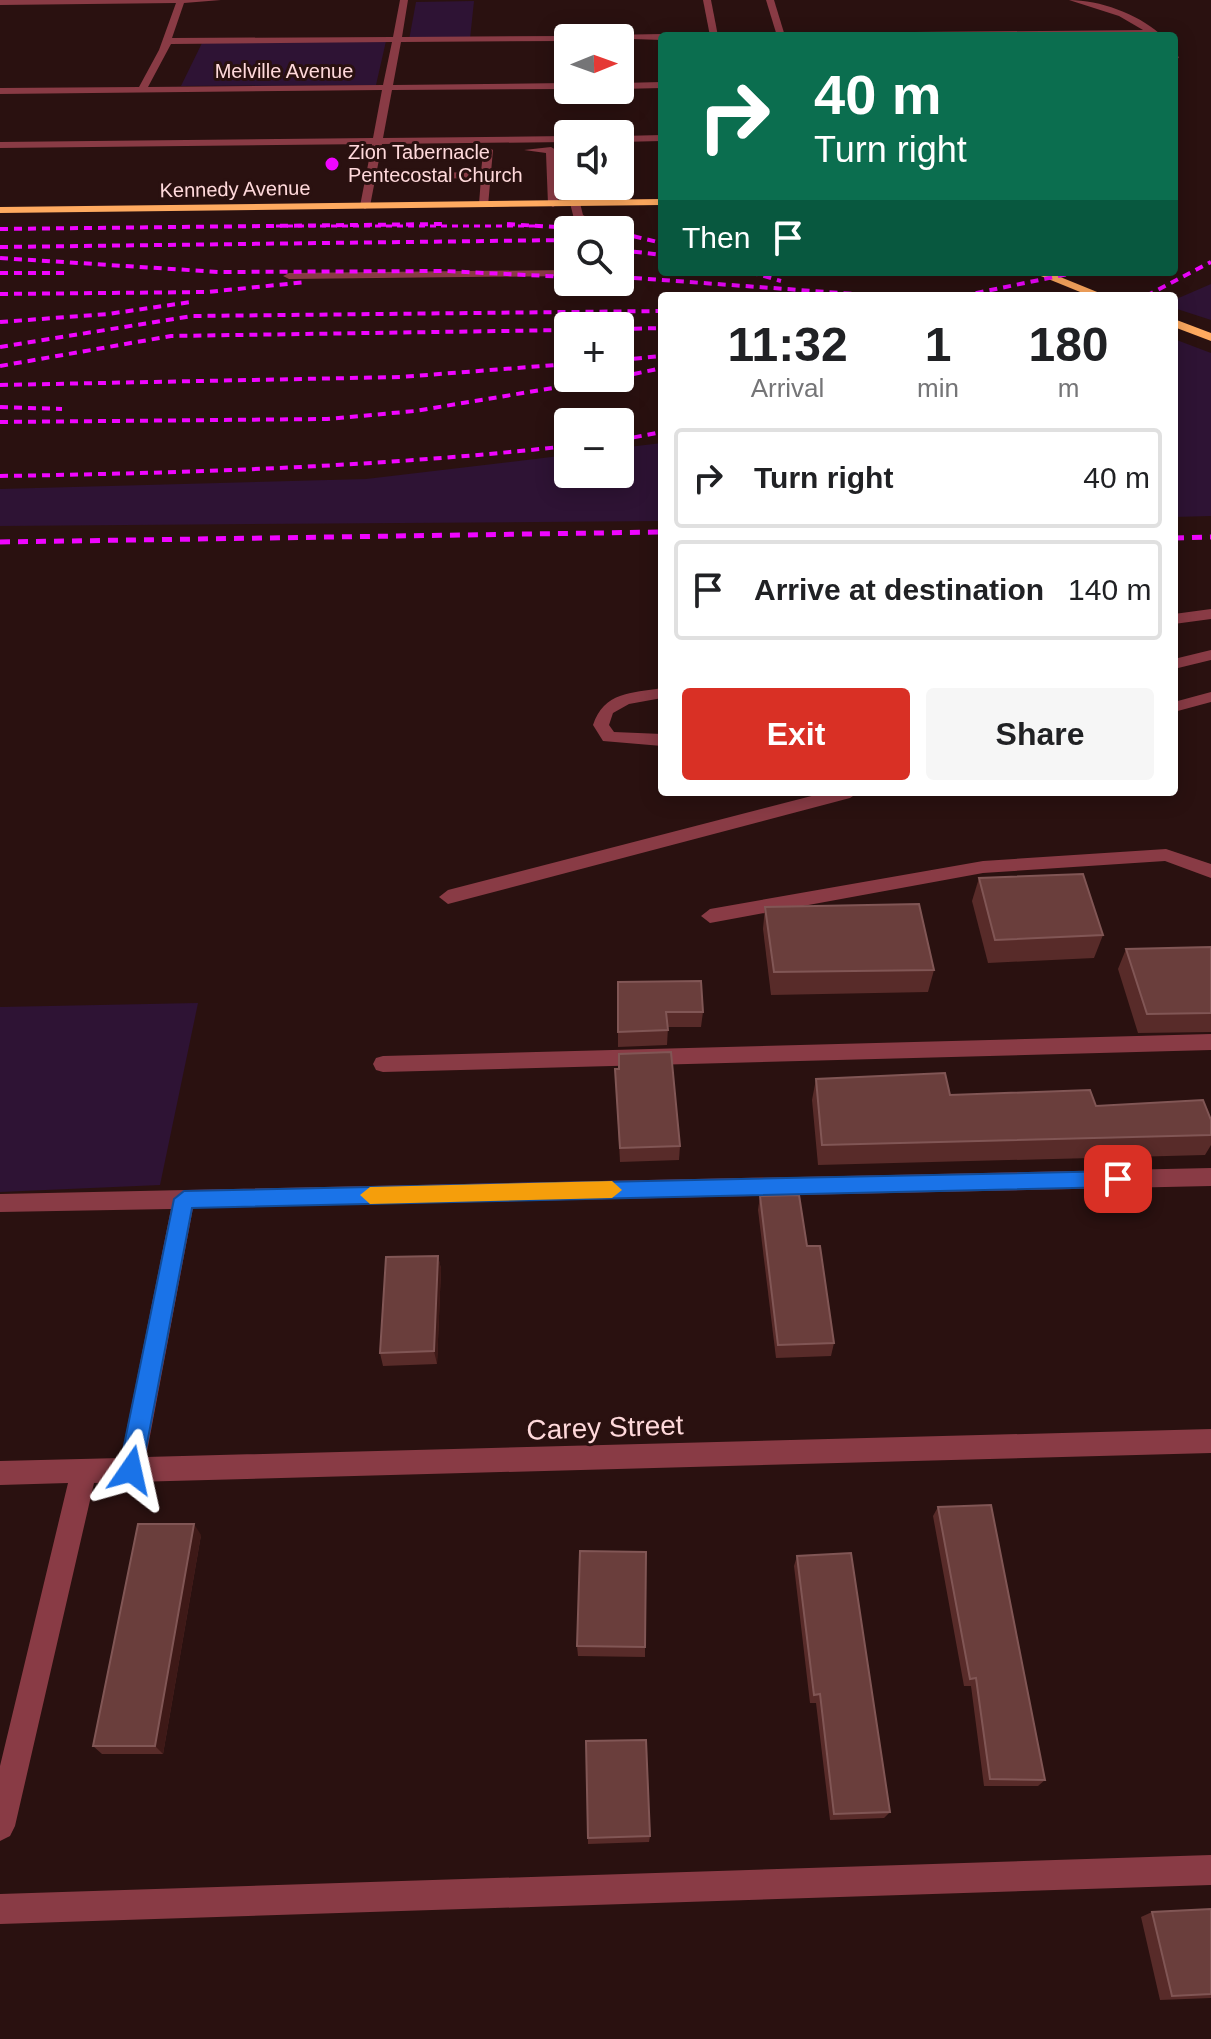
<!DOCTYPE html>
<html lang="en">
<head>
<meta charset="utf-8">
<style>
  :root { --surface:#fff; --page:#f6f6f6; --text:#202124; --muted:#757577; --line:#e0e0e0; --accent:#d93025 }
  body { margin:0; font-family:Helvetica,sans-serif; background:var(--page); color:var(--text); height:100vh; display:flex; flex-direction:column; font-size:30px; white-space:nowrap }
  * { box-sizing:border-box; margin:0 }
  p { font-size:26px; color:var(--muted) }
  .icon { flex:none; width:44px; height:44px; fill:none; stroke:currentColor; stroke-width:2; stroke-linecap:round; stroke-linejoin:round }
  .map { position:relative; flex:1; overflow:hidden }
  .drawer { position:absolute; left:658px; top:292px; width:520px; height:504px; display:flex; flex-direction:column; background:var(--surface); border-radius:8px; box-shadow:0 4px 20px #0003 }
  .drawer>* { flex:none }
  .guide { position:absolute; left:658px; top:32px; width:520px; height:244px; border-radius:8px; box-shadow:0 4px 20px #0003; background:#0b6e4f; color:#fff; overflow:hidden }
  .needle { width:52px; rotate:89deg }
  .controls { position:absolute; left:554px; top:24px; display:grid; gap:16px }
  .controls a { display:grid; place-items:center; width:80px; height:80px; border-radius:8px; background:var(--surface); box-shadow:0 4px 20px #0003; font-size:40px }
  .pin { position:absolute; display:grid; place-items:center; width:68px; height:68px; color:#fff; margin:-34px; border-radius:16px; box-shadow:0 4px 12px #0006 }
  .me { position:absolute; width:88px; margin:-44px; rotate:11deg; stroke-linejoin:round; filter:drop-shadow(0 0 6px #0008) }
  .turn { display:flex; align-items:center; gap:28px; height:168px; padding:0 24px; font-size:36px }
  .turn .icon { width:104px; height:104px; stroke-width:2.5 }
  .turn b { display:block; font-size:56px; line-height:68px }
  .then { display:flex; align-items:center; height:76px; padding:0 24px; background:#0003; gap:16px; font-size:30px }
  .eta { display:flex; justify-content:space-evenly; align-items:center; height:136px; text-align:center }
  .eta b { font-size:48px; font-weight:600; line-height:56px }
  .cta { display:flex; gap:16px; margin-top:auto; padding:16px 24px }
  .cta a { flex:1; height:92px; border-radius:8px; background:var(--accent); color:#fff; font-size:32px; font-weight:600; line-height:92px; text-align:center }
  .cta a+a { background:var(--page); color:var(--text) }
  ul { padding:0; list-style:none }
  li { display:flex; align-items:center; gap:24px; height:100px; margin:0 16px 12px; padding:0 8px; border:4px solid var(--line); border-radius:8px }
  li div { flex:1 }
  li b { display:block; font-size:30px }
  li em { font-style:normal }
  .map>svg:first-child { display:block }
  .green { fill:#2e1334 }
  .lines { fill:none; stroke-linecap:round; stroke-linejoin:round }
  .minor { fill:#893b45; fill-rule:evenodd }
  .major { fill:#ffaa60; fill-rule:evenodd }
  .rail-far2 { stroke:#f005ff; stroke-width:3; stroke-dasharray:6 5; stroke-linecap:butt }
  .rail-far1 { stroke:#f005ff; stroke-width:4; stroke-dasharray:8 6; stroke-linecap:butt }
  .rail { stroke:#f005ff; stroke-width:5; stroke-dasharray:10 8; stroke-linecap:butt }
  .wall { fill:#582b29 }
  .shaded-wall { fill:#3e1917 }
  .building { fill:#6a3e3c; stroke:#815655; stroke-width:2 }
  .route { fill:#1a73e8; stroke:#114b97; stroke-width:2 }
  .slow { fill:#f59e0b }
  .poi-dot { fill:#f005ff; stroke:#2a1110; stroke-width:3 }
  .labels { text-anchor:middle; stroke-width:6; stroke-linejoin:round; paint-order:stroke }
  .far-street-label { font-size:20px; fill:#ffd9db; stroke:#2a1110 }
  .far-poi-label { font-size:20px; fill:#ffd9db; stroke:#2a1110; text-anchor:start }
  .near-street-label { font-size:28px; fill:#ffd9db; stroke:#2a1110 }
</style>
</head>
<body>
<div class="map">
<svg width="1211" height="2039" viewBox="0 0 1211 2039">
  <rect width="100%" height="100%" fill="#2a1110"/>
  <g class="green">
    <path d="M474,1L470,39L409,40L416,2Z"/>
    <path d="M386,41L376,85L181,86L202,43Z"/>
    <path d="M1211,284V320L1174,308V300Z"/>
    <path d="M1174,339L1211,353V516L1174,517Z"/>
    <path d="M662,443V521L0,526V489L366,479L568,455V474H620V448Z"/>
    <path d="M198,1003L160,1185L0,1192V1007Z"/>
  </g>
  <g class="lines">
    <g class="minor">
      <path d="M0,0H221L184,3L172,38L393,37L400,0H408L402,37L571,36L568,41L401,42L393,85L568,83V89L392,90L383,138L568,136V142L382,144L370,206L365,209L360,206L372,144L0,148V142L373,138L382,90L0,94V88L139,87L159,50L176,3L0,5ZM392,42L383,85L148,87L171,44Z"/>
      <path d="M703,0H711L718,36H710Z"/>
      <path d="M766,0H774L785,36H777Z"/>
      <path d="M1069,0C1100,0 1137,14 1159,33L1155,36H805L809,33L1143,30L1119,16Z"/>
      <path d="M606,35L662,34L666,36H662V40L602,38Z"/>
      <path d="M1174,54L1179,57L1177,60L1174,61Z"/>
      <path d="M662,82V88L620,89V83Z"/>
      <path d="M662,135V141L620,142V136Z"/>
      <path d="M551,147L556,150L558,204L553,207L548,204L546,153L524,150Z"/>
      <path d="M467,148L488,147L493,150L488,206L479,204L481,178L412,179L407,176L412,173L481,172L483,153H463Z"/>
      <path d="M575,200L580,203L583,215L610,230H595L574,219L570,203Z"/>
      <path d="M568,270V276L289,279L283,276L289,273Z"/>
      <path d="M1211,609V619L1174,624V614Z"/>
      <path d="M1211,650V660L1174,669V659Z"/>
      <path d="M662,688V698L629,704L613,713L609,725L614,732L662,734V746L603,741L593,725C604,692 631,693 662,688Z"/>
      <path d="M1211,692V702L1174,712V702Z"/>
      <path d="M827,792H859L850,798L448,904L439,897L448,890Z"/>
      <path d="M1166,849L1211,864V878L1165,861L983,873L710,923L701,916L710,909L983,861Z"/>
      <path d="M1211,1034V1050L383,1072L376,1070L373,1064L376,1058L383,1056Z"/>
      <path d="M1211,1168V1186L193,1208L146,1457L1211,1429V1453L94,1483L15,1826L10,1836L0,1841V1766L68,1483L0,1485V1461L121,1458L171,1209L0,1212V1194Z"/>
      <path d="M1211,1855V1885L0,1924V1894Z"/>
    </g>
    <g class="major">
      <path d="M662,199V205L0,213V207Z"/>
      <path d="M1031,272H1048L1107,296H1090Z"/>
      <path d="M1174,319L1211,333V341L1174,327Z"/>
    </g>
    <path class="rail-far2" d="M276,226H537"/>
    <g class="rail-far1">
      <path d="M507,224L603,230"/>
      <path d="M0,229L442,224"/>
      <path d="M620,233L662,243"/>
      <path d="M0,247L568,240"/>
      <path d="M620,250L662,255"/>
      <path d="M0,258L219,272L445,271L568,277"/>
      <path d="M750,272L781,281"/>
      <path d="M0,273H64"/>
      <path d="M620,277L869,295"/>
      <path d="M0,294L207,292L307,282"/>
      <path d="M859,294H952"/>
      <path d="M962,296L1078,272"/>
      <path d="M1146,296L1211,262"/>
      <path d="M0,322L108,314L191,302"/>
      <path d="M620,329L662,328"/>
      <path d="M0,347L192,316L662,311"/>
      <path d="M620,360L662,356"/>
      <path d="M0,366L171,336L568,330"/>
      <path d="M620,377L662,368"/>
      <path d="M0,385L401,377L568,364"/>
      <path d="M0,407L62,409"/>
      <path d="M0,422L327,419L415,411L613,378"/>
      <path d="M620,440L662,432"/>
      <path d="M0,476C190,473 379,467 568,446"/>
    </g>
    <g class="rail">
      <path d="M1174,538L1211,537"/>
      <path d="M0,542L662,532"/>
    </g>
  </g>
  <g class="wall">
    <path d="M979,878L1103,935L1094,958L988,963L972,901Z"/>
    <path d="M765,907L934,970L928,992L771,995L763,929Z"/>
    <path d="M1211,947V1032L1138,1033L1118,969L1126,949Z"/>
    <path d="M618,982L703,1012L701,1027H668L667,1045L618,1047Z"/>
    <path d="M615,1069L680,1146L679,1160L620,1162Z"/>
    <path d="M816,1079L950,1095L1096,1106L1211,1120V1145L1205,1155L818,1165L812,1100Z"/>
    <path d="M760,1196L807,1246L834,1343L831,1356L776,1358L758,1210Z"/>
    <path d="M438,1256L441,1269L437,1364L383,1366L380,1353Z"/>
    <path d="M938,1507L1045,1780L1038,1786H984L971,1686H964L933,1516Z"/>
    <path d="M201,1535L163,1754H102L93,1746Z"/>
    <path d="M797,1556L890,1812L884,1818L830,1820L816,1703H810L794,1566Z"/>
    <path d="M577,1646L645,1647V1657L578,1656Z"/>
    <path d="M586,1741L650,1836L649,1842L588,1844Z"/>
    <path d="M1211,1909V1998L1160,2000L1141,1917L1152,1912Z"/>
  </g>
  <g class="shaded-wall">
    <path d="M438,1256L441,1269L437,1364L434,1351Z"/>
    <path d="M194,1524L201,1535L163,1754L155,1746Z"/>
  </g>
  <g class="building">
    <path d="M1083,874L1103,935L995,940L979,878Z"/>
    <path d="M919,904L934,970L774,972L765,907Z"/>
    <path d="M1211,947V1013L1147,1014L1126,949Z"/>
    <path d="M701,981L703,1012H666L668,1030L618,1032V982Z"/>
    <path d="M671,1052L680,1146L620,1148L615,1069H619V1054Z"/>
    <path d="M945,1073L950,1095L1090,1090L1096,1106L1203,1100L1211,1120V1135L822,1145L816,1079Z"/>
    <path d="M799,1195L807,1246H820L834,1343L778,1345L760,1196Z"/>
    <path d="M438,1256L434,1351L380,1353L386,1257Z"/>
    <path d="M991,1505L1045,1780L990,1779L976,1678L970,1679L938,1507Z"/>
    <path d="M138,1524H194L155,1746H93Z"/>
    <path d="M580,1551L646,1552L645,1647L577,1646Z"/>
    <path d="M851,1553L890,1812L834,1814L820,1694L814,1695L797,1556Z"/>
    <path d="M646,1740L650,1836L588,1838L586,1741Z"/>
    <path d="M1211,1909V1994L1172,1996L1152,1912Z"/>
  </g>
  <path class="route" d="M1118,1171L1128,1179L1118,1187L192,1208L142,1470L139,1477L131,1481L123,1477L119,1470L174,1199L184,1191Z"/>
  <path class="slow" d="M612,1181L622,1190L612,1198L370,1204L360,1195L370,1187Z"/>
  <circle class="poi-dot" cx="332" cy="164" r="8"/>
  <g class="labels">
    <g class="far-street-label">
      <text x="284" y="78">Melville Avenue</text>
      <text transform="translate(235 189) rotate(-1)" y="7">Kennedy Avenue</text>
    </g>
    <g class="far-poi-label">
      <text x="348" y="159">Zion Tabernacle<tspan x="348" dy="23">Pentecostal Church</tspan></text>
    </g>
    <g class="near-street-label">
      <text transform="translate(605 1427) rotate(-2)" y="10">Carey Street</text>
    </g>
  </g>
</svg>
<div class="controls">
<a><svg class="needle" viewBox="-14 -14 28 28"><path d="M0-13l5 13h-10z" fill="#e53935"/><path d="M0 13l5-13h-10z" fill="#757577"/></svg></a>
<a><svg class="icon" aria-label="sound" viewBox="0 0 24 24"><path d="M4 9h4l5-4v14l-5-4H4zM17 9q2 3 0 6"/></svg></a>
<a><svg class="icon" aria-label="search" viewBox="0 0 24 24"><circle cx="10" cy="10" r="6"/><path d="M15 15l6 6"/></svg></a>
<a>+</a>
<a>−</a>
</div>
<div class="pin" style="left:1118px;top:1179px;background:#d93025"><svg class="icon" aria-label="arrive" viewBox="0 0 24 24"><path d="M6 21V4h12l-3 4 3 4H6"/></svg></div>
<svg class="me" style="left:131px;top:1470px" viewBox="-20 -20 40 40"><path d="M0-17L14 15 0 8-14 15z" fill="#1a73e8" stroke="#fff" stroke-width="4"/></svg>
<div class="guide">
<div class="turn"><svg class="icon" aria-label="right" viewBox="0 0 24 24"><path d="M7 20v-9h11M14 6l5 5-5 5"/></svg><div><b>40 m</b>Turn right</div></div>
<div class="then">Then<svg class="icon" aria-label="arrive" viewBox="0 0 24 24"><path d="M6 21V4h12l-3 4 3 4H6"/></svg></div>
</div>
<section class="drawer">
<div class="eta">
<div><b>11:32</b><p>Arrival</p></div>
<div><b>1</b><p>min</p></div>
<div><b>180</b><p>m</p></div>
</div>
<ul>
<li><svg class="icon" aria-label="right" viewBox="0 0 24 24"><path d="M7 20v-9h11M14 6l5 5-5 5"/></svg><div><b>Turn right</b></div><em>40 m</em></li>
<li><svg class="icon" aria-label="arrive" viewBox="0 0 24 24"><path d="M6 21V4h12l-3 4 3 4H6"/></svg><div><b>Arrive at destination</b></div><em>140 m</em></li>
</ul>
<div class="cta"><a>Exit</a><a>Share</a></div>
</section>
</div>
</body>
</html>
